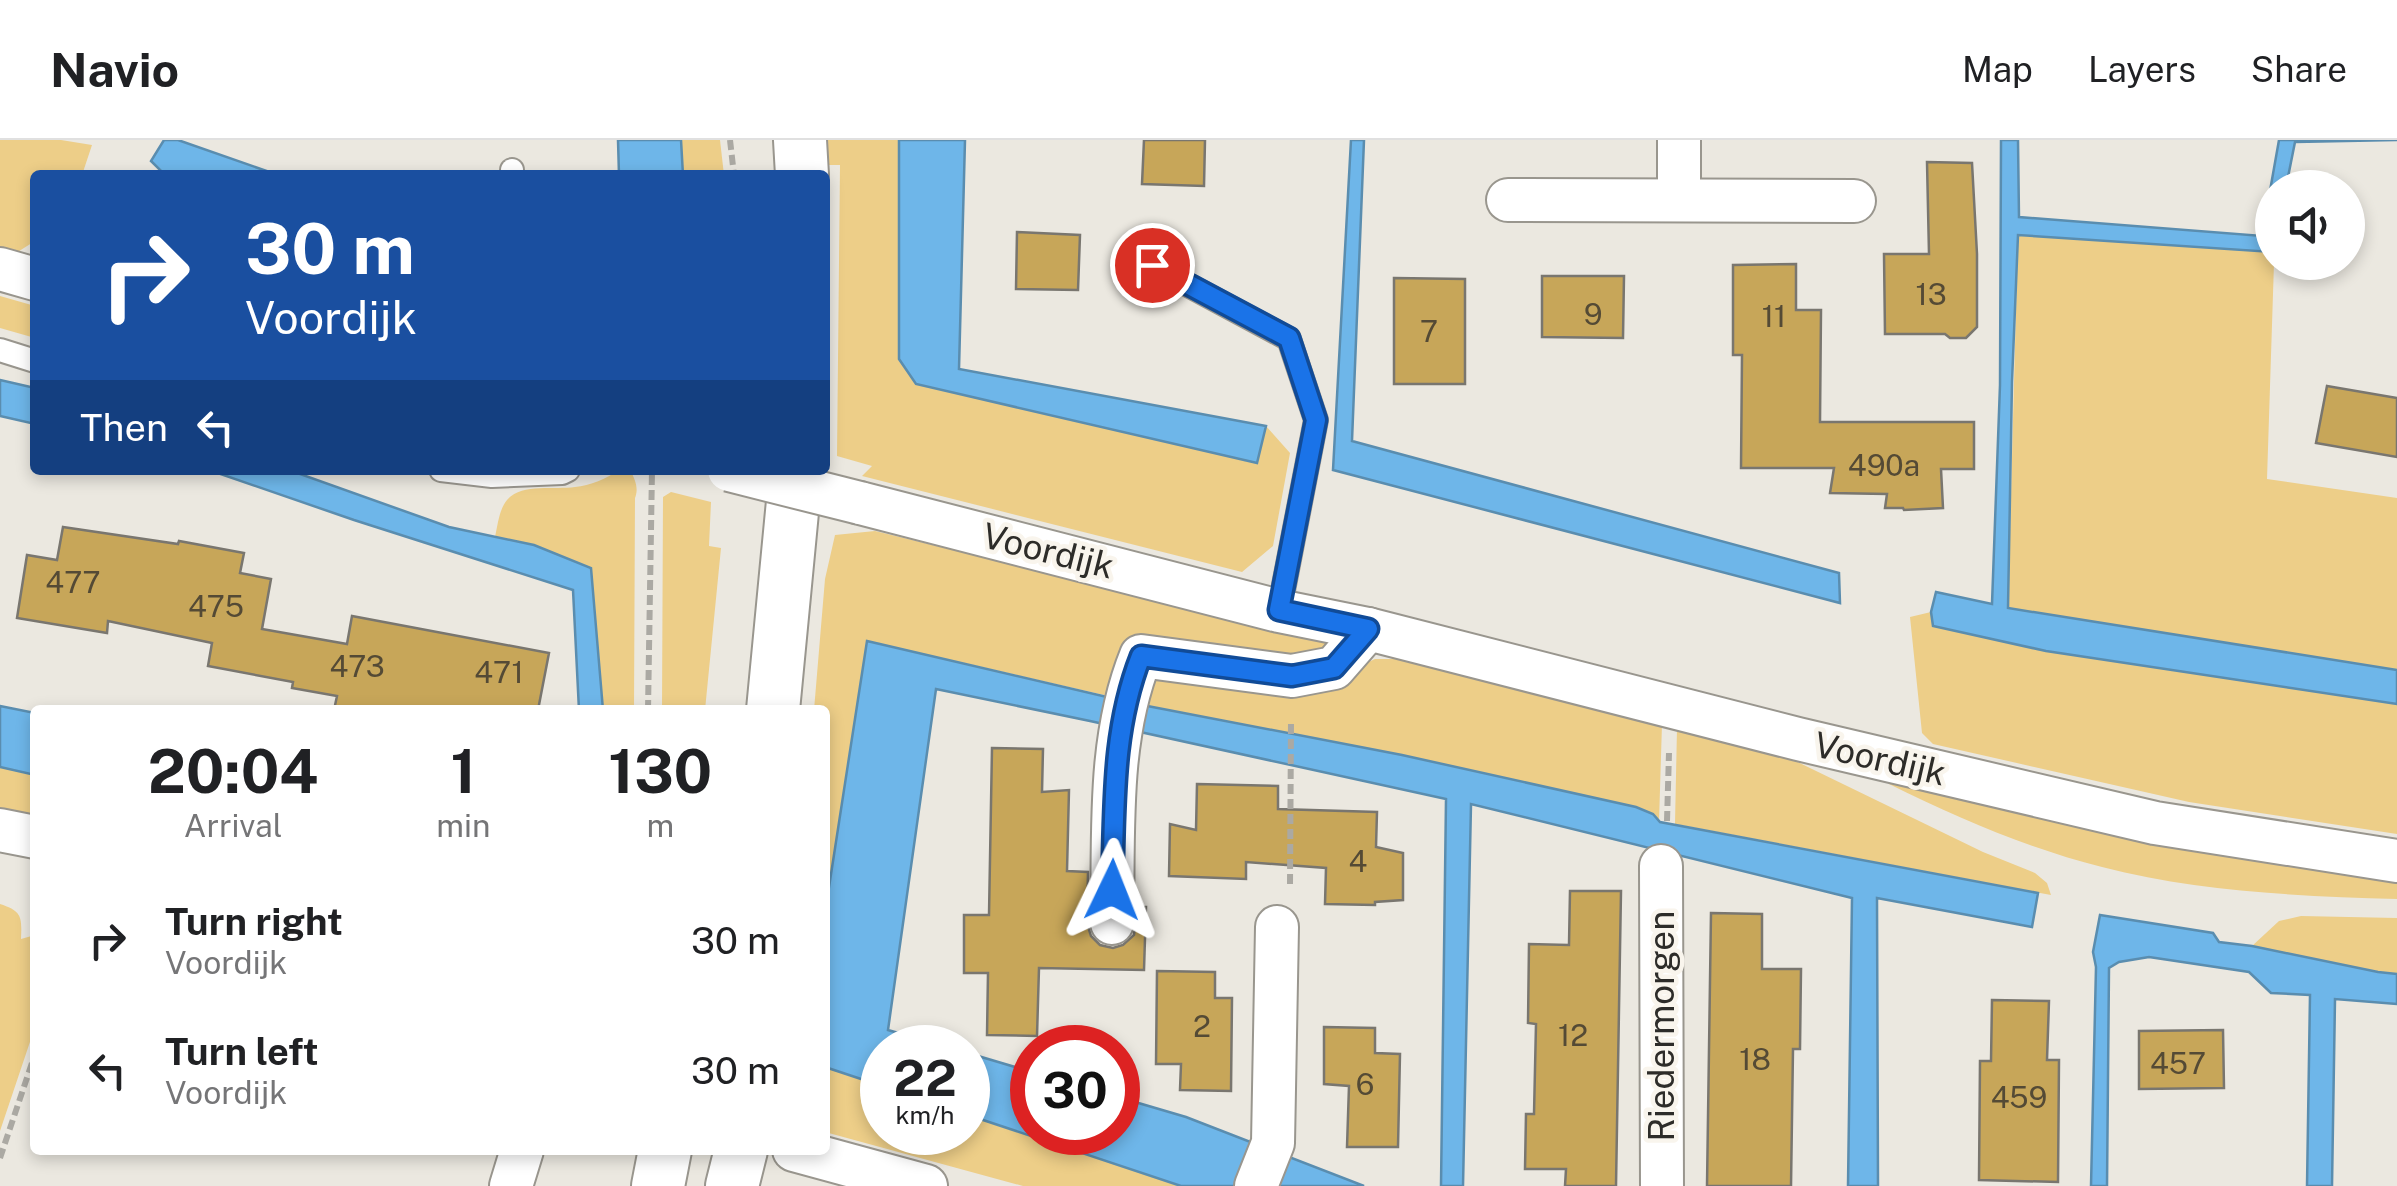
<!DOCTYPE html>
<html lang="en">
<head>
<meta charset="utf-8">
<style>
  :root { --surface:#fff; --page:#f2f2f2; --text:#202124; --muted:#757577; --line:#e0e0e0 }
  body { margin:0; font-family:"Public Sans",sans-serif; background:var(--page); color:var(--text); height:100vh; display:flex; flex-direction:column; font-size:38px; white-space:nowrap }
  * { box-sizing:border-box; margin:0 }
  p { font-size:32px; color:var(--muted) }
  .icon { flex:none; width:55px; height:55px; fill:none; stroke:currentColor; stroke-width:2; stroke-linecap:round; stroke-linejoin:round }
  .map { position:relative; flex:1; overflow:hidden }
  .panel { position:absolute; left:30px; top:565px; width:800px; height:450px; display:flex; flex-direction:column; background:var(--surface); border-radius:10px; box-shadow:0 5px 15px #0003 }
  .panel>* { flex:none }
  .hud { position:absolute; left:30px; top:30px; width:800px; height:305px; border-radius:10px; box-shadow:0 5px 15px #0003; background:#1a4fa0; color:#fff; overflow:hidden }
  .buttons { position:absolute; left:2255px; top:30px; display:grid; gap:20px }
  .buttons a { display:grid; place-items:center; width:110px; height:110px; border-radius:50%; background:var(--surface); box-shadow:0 5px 15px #0003; font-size:50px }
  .speed { position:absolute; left:860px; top:885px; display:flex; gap:20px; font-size:50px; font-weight:700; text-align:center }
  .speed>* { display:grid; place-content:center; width:130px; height:130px; border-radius:50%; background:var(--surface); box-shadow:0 5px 15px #0003; line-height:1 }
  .speed small { font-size:25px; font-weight:400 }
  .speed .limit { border:15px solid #d22; background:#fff; color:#111 }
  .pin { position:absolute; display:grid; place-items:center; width:85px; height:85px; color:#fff; margin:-42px; border:5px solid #fff; border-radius:50%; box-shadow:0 2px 10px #0007 }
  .me { position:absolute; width:110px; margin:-55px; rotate:2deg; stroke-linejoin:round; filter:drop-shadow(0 0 8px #0008) }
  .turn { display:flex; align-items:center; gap:35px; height:210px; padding:0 50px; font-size:45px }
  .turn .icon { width:130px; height:130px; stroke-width:2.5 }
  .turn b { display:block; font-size:70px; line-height:85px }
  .then { display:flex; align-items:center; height:95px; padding:0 50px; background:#0003; gap:20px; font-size:38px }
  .eta { display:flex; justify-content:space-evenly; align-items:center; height:170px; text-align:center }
  .eta b { font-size:60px; font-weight:700; line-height:70px }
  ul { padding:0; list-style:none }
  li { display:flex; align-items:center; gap:30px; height:130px; padding:0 50px }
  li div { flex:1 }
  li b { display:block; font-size:38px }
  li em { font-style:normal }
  header { display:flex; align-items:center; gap:60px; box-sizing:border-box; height:140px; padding:0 50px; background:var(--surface); border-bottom:2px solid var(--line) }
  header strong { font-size:48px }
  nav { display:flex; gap:55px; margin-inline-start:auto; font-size:35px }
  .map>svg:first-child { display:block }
  .green { fill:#edce88 }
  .water { fill:#6eb6e9; stroke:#5a8daf; stroke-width:2.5 }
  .building { fill:#c7a659; stroke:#79766f; stroke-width:2.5 }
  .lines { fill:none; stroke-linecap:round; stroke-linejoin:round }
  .service-casing { stroke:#99968e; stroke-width:26 }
  .minor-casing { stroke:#99968e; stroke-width:46 }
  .tertiary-casing { stroke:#99968e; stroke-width:56 }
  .path { stroke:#aba9a3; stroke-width:6; stroke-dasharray:10 5; stroke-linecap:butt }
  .service { stroke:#fff; stroke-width:22 }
  .minor { stroke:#fff; stroke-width:42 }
  .tertiary { stroke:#fff; stroke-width:52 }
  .minor-bridge-casing { stroke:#99968e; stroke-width:46; stroke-linecap:butt }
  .minor-bridge { stroke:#fff; stroke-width:42 }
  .route-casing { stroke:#114b97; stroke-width:25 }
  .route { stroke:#1a73e8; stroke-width:18 }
  .labels { text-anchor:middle; stroke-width:9; stroke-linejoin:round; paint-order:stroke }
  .number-label { font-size:30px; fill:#544a35 }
  .street-label { font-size:35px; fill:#2d2c29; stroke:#f9f5ed }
</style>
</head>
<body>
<header>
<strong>Navio</strong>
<nav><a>Map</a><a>Layers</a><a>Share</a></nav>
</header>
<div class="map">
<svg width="2397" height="1046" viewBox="0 0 2397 1046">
  <rect width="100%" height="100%" fill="#ebe8e0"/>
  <g class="green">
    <path d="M0,0H61L92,5L82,35H35V101L16,113L0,108Z"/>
    <path d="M681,0H720L724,35H683Z"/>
    <path d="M825,0H899V219L1257,323L1266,286L1290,313L1273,406L1242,432L862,336L872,326L837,316L840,25H826Z"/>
    <path d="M2018,94L2272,112L2274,123L2267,339L2397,358V530L2008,468Z"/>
    <path d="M0,156L35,166V198L0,188Z"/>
    <path d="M619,330H630C635,339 639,348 635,358L634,570H603L591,428L495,397C498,384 499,370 507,360C521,343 555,350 575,347C590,346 607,338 619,330Z"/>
    <path d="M671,352L711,362L709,406L721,408L705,570H662L663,357Z"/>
    <path d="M875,391L1336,503L1310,519L1146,499L1113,557L867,501L825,772V570H814L825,439L835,395Z"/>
    <path d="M1931,472L1933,486L2046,511L2397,564V694L2189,662L1933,604L1922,593L1910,477Z"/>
    <path d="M1375,519H1396L1662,584L1659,682L1636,667L1402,615L1137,564L1145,537L1362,525Z"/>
    <path d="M1677,588L1777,612L1983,712L2035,733L2047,743L2051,755L1675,684Z"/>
    <path d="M0,627L35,635V683L0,675Z"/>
    <path d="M1889,639L2397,741V759C2299,756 2197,752 2102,727C2027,708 1958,678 1889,644Z"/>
    <path d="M0,764C22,771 22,777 21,799L35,795V887L0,991Z"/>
    <path d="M2301,776L2397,778V834L2378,832L2252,806L2279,781Z"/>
    <path d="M825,927L882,946V992H968V975L1181,1046H1023L825,992Z"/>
  </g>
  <g class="water">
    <path d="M164,0H178L278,35H175L161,31L151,21Z"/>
    <path d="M618,0H681L683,35H619Z"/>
    <path d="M899,0H965L959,229L1266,286L1257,323L916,244L899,219Z"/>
    <path d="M1351,0H1364L1352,301L1839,433L1840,463L1333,330Z"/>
    <path d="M2001,0H2018L2019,77L2262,96L2279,0H2397L2295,2L2286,47L2272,48V112L2018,95L2012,242L2008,468L2397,530V564L2046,511L1933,486L1931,472L1936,452L1992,464L2000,245Z"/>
    <path d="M0,240L35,248V284L0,276Z"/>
    <path d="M209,330H289L449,387L534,405L591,428L603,570H579L573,450L354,380Z"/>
    <path d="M867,501L1137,564L1402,615L1636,667L1653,674L1660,682L2038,753L2032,787L1877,758L1878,1046H1848L1852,758L1471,664L1463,1046H1441L1446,659L1090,581L936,549L888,890L947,907L882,908V946L825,927V773Z"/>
    <path d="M0,566L35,573V635L0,627Z"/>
    <path d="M2100,775L2213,793L2219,802L2252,806L2378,832L2397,834V864L2335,859L2332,1046H2307L2310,855L2271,853L2249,832L2149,817L2119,822L2109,828L2107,1046H2091L2096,827L2093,812Z"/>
    <path d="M968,913L1032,932V992H1118V957L1186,977L1364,1046H1181L968,975Z"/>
  </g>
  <g class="building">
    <path d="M1144,0H1205L1204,46L1142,44Z"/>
    <path d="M1927,22L1972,23L1977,114V187L1966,198H1950L1945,194H1885L1884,114H1929Z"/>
    <path d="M1017,92L1080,95L1078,150L1016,149Z"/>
    <path d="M1796,124V170H1821L1820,282H1974V329H1941L1943,368L1904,370L1903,368H1885L1887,354L1830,353L1834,328H1741L1742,215H1733V125Z"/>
    <path d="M1542,136H1624L1623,198L1542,197Z"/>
    <path d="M1394,138L1465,139V244H1394Z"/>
    <path d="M2327,246L2397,258V317L2316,303Z"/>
    <path d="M63,387L178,404L179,401L244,413L240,433L271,439L262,489L347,504L352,476L549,513L538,570H334L337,556L292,548L293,542L208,526L212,503L108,481L107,493L17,478L27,415L57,420Z"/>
    <path d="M992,608L1043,609L1042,652L1069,650L1067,731L1088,732L1087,783L1091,796L1100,805L1113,808L1123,805L1134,795L1137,767H1146L1144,830L1039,828L1037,896L987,895L988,833H964V775H989Z"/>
    <path d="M1197,644L1278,646V669L1377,672L1376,707L1403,713V760L1375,762V765L1325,764L1326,728L1246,722V739L1169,736L1170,684L1196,690Z"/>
    <path d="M1570,751H1621L1616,1046H1565L1566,1029H1525L1526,974H1534L1536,884L1528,883L1529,804L1569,805Z"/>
    <path d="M1711,773L1762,774V829H1801L1800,909H1793L1791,1046H1707Z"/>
    <path d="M1157,831L1215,832V858H1232L1231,951L1180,950L1181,924H1156Z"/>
    <path d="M1992,860L2049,861L2047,920H2059L2058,1042L1979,1040L1980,921H1991Z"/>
    <path d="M1324,887L1375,888V913L1400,914L1398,1007H1347L1349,946L1324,944Z"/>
    <path d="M2223,890L2224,948L2139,949V891Z"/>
  </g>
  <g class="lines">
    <g class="service-casing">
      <g id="service">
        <path d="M512,35V30"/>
        <path d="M1151,125L1289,199L1316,280L1279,471"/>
        <path d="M0,210L35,221"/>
        <path d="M441,330L492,336L562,333L568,330"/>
      </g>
    </g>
    <g class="minor-casing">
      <g id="minor">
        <path d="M1679,0V60"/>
        <path d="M1508,60L1854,61"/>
        <path d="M0,129L35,139"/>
        <path d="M860,363L1279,471L1368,489L1798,599L2155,683L2397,721"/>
        <path d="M0,690L35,697"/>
        <path d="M1661,726L1662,1046"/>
        <path d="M1112,783C1114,694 1107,600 1141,516L1292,536L1334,528L1368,489"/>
        <path d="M794,1010L926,1046"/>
        <path d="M511,1046L522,1010"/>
        <path d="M1256,1046L1273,1003L1277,787"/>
      </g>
    </g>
    <g class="tertiary-casing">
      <g id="tertiary">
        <path d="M800,0L802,35"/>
        <path d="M773,570L796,330"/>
        <path d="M658,1046L665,1010"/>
        <path d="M732,1046L741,1010"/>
      </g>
    </g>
    <g class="path">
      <path d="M730,0L734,35"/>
      <path d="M648,570L652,330"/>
      <path d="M1667,681L1669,613"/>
      <path d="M1290,744L1291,582"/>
      <path d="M0,1018L35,914"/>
    </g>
    <use href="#service" class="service"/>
    <use href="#minor" class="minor"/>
    <use href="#tertiary" class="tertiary"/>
    <g class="minor-bridge-casing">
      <path id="minor-bridge" d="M729,330L860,363"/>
    </g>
    <use href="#minor-bridge" class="minor-bridge"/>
  </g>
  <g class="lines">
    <g class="route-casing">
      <path id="route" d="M1112,750C1115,670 1111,592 1141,516L1292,536L1334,528L1368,489L1279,470L1316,280L1289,198L1152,125"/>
    </g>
    <use href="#route" class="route"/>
  </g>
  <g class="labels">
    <g class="number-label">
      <text x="1931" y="165">13</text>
      <text x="1593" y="185">9</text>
      <text x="1774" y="187">11</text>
      <text x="1429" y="202">7</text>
      <text x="1884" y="336">490a</text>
      <text x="73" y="453">477</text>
      <text x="216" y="477">475</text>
      <text x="357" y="537">473</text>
      <text x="499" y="543">471</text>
      <text x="1358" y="732">4</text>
      <text x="1202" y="897">2</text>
      <text x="1573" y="906">12</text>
      <text x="1755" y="930">18</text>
      <text x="2178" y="934">457</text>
      <text x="1365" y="955">6</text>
      <text x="2019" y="968">459</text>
    </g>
    <g class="street-label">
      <text transform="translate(1048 411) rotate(14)" y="12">Voordijk</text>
      <text transform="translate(1880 619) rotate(13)" y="12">Voordijk</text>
      <text transform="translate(1662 886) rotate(-90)" y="12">Riedermorgen</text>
    </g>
  </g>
</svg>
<div class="buttons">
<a><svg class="icon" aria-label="sound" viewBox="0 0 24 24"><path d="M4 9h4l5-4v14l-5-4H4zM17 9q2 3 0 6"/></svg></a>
</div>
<div class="speed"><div>22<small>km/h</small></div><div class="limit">30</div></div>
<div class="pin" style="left:1152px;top:125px;background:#d93025"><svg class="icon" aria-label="arrive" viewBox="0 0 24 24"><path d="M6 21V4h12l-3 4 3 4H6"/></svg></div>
<svg class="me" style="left:1112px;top:750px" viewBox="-20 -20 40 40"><path d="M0-17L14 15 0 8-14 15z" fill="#1a73e8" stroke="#fff" stroke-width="4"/></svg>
<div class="hud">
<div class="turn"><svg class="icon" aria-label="right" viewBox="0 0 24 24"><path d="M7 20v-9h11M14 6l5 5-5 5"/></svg><div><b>30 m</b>Voordijk</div></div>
<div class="then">Then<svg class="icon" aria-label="left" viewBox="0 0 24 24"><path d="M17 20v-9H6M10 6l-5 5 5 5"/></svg></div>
</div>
<section class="panel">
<div class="eta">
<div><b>20:04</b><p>Arrival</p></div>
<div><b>1</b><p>min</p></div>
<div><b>130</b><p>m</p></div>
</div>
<ul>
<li><svg class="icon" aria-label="right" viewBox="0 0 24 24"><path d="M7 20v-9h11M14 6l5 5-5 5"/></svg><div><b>Turn right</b><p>Voordijk</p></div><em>30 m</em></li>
<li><svg class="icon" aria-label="left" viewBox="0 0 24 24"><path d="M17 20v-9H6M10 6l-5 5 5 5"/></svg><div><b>Turn left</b><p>Voordijk</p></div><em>30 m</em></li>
</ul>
</section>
</div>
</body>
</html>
